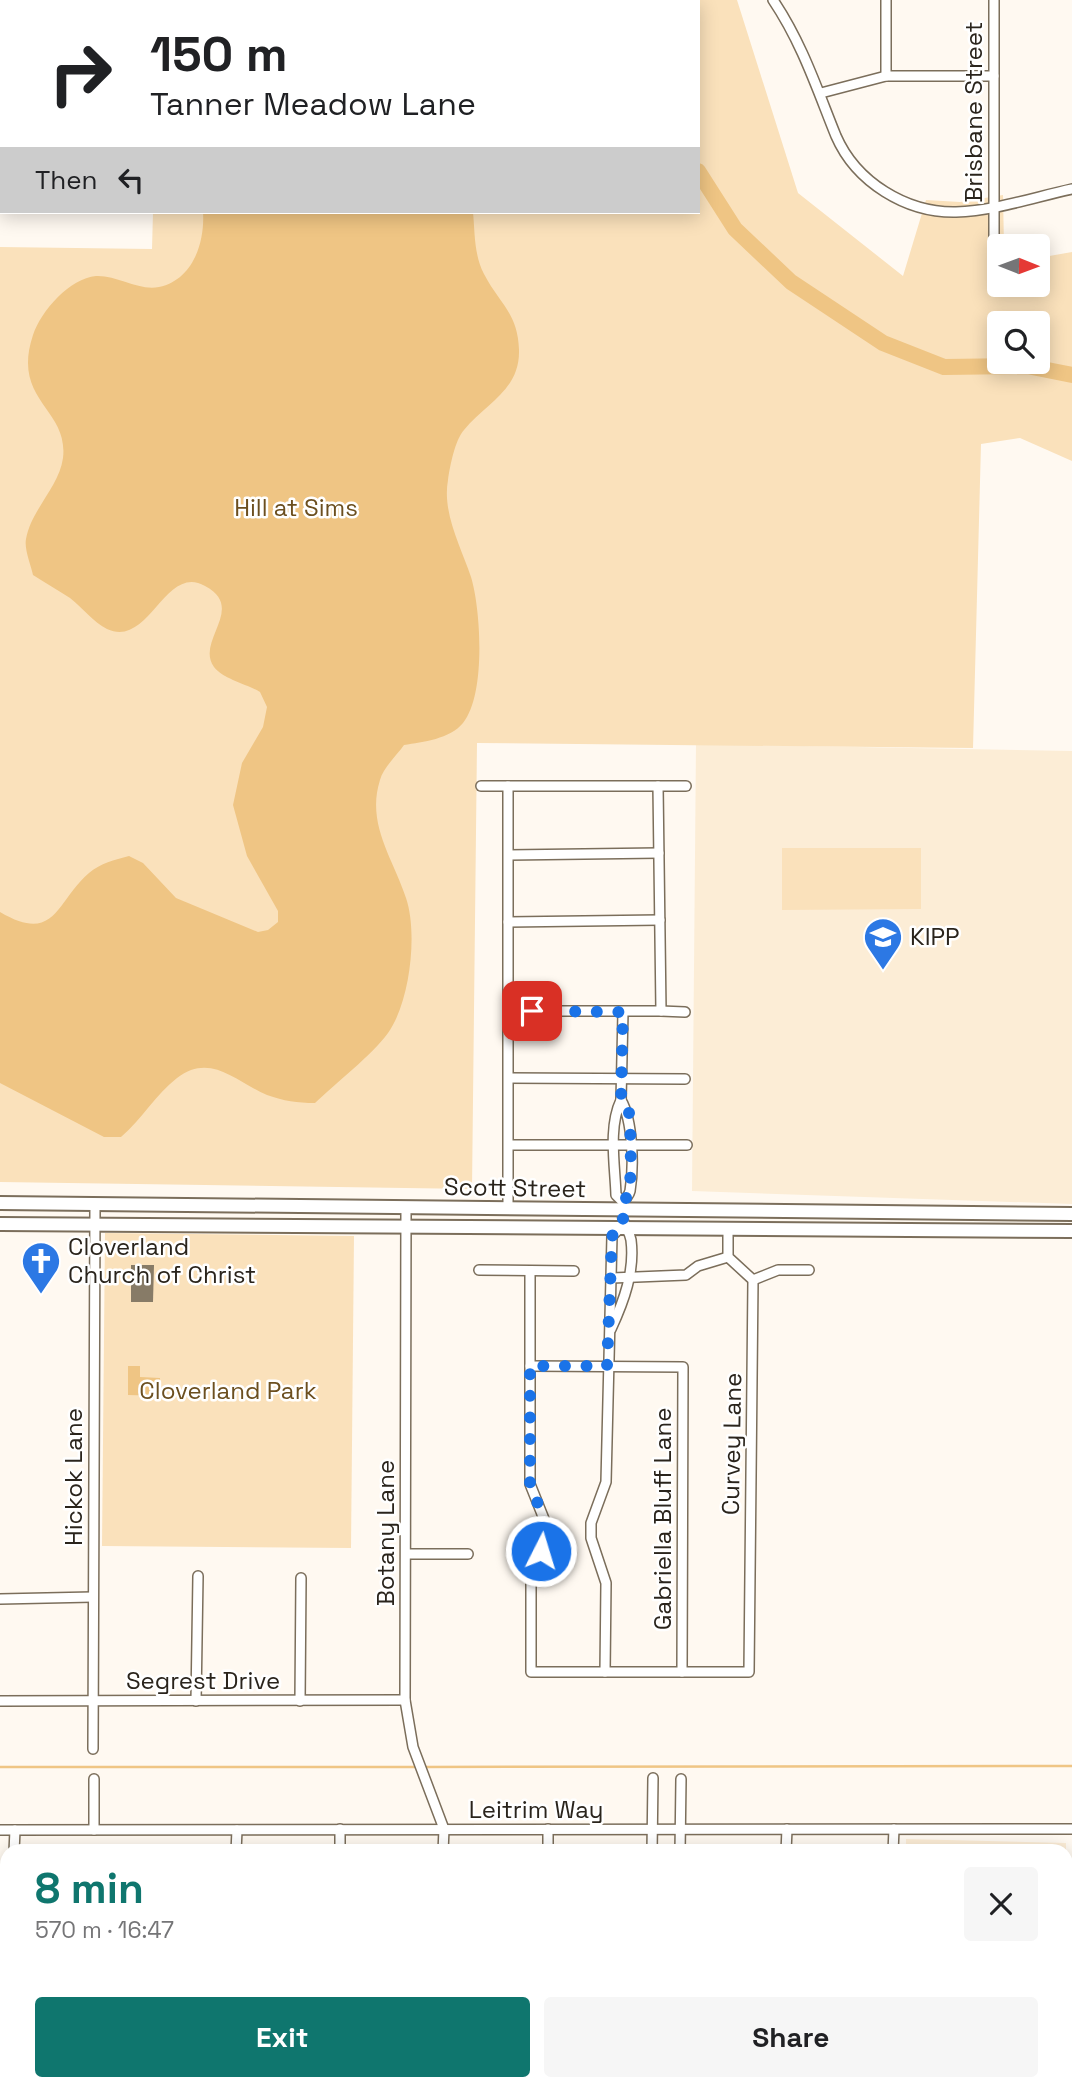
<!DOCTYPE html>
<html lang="en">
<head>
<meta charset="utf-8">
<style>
  :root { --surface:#fff; --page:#f6f6f6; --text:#202124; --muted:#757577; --accent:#0f766e }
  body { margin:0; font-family:"Space Grotesk",sans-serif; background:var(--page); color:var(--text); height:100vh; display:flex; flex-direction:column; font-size:26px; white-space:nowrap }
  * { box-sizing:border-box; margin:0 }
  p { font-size:23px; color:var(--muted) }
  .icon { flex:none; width:38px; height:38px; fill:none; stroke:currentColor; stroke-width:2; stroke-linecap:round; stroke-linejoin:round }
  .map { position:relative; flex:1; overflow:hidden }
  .panel { position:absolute; left:0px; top:1844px; width:1073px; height:247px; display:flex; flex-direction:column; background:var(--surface); border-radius:21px 21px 0 0; box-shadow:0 4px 18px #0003 }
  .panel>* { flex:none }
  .hud { position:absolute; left:0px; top:0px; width:700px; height:214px; box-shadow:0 4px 18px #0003; background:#fff; color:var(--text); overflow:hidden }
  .needle { width:46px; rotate:91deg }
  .tools { position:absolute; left:987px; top:234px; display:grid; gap:14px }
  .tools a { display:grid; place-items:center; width:63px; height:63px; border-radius:7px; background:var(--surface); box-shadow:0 4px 18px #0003; font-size:35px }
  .pin { position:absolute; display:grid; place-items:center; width:60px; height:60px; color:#fff; margin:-30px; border-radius:14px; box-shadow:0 4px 10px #0006 }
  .me { position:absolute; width:77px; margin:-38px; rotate:5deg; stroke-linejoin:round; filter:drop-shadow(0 0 5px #0008) }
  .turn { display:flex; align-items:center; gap:24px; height:147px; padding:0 35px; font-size:32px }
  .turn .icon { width:91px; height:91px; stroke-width:2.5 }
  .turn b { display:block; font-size:49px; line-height:60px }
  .then { display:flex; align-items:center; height:66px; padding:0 35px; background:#0003; gap:14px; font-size:26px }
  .round { display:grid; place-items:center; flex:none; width:74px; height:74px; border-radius:7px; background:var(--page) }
  .summary { display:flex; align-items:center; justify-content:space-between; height:119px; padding:0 35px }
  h1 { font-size:42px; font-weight:700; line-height:52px; color:var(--accent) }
  .cta { display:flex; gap:14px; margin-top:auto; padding:14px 35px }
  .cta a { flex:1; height:80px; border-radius:7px; background:var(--accent); color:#fff; font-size:28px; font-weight:700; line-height:80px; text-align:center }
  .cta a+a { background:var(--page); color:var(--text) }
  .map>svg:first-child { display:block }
  .built { fill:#fcedd6 }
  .green { fill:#fae1bb; fill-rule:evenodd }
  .water { fill:#efc584 }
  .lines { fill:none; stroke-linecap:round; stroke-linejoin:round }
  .stream { stroke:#efc584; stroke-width:2.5 }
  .river { stroke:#efc584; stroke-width:16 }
  .building { fill:#877b67 }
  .street-casing { stroke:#7b6e5b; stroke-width:12 }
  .secondary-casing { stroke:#7b6e5b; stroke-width:16 }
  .street { stroke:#fff; stroke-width:9 }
  .secondary { stroke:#fff; stroke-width:12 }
  .route { stroke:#1a73e8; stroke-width:12; stroke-dasharray:0 21.6 }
  .labels { text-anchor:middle; stroke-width:5; stroke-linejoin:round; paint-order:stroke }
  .street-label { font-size:24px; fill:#2a241c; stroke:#fff }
  .park-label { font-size:24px; fill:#6c4f1f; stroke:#fff }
  .poi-label { font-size:24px; fill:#2a241c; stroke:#fff; text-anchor:start }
</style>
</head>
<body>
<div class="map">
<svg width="1072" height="2091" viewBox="0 0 1072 2091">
  <rect width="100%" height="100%" fill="#fff9f1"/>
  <g class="built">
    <path d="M696,744L1072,751V1204L692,1191Z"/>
    <path d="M906,1839L1066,1843V1852L906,1851Z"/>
    <rect x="902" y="2084" width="159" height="7"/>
  </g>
  <g class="green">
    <path d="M131,0H737L798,193L903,276L926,200L960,202L1003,195L1004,247H999V285H1038V258L1072,252V461L1020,438L981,444L973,748L477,743L472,1189L0,1182V247L152,249L153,212H698V2ZM999,324H1038V362H999Z"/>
    <path d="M782,848H921V909L782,910Z"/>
    <path d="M105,1233L354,1236L351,1548L102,1546Z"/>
  </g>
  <g class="water">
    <path d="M203,212H473C475,233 474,255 484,274C499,303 518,313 519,350C520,390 487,402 464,430C455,440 450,466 448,480C442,513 461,547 471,577C481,610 486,695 463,723C450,739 423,742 404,745C397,755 383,768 380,780C366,824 393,858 406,898C418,933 410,1002 388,1033C372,1055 336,1083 315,1103C297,1103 284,1101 267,1095C236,1082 211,1052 177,1078C156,1094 142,1119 121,1137H104L0,1083V912C56,945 56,901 89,873C101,863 114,860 129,856L143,863L176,898L258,932L268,930L278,922V911L247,856L233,805L242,763L263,727L267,707L260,692C247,684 223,679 214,667C195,641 247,608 205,586C165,563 149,649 107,629C93,622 82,607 70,598C58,590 45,583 33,575C31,565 24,549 26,539C31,510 59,487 63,458C69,408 11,401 33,335C41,311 70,278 96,276C117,275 138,291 159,287C193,280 205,242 203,212Z"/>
    <path d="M128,1366H140V1377L160,1378V1396L128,1395Z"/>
  </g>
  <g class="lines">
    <g class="stream">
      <path d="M0,1767H417"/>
      <path d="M423,1767L1072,1766"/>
    </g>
    <g class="river">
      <path d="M245,0L247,2"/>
      <path d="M698,171L735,229L791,282L883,343L944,367L1027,366L1072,375"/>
    </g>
  </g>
  <path class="building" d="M131,1265H154L153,1302H131Z"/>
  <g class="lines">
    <g class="street-casing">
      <g id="street">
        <path d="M773,0C802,43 817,89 836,136C856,182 906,213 956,212C994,211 1035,197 1072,189"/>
        <path d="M994,0V266"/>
        <path d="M886,76V0"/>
        <path d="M821,93L886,76H994"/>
        <path d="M0,182H2"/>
        <path d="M481,786H508"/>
        <path d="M658,786H686"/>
        <path d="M509,855L659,853"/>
        <path d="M508,922L660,920"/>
        <path d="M661,1011L685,1012"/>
        <path d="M509,1078L685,1079"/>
        <path d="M621,1100L623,1012"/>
        <path d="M509,1145H687"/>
        <path d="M406,1207L405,1700L413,1747L444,1829L443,1852"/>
        <path d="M508,1209V786H658L661,1011H509"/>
        <path d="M479,1270L574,1271"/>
        <path d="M530,1271V1484L544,1519V1539L531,1574V1672H749L753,1280L728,1257V1228"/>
        <path d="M612,1278L686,1275L698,1266L728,1257"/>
        <path d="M753,1280L778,1270H809"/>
        <path d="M611,1329C624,1301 635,1271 631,1240C629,1227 620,1226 623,1205C624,1199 629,1196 630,1191C634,1167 633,1121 621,1100C608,1127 615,1165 616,1195L623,1202"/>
        <path d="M530,1366L683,1367L682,1672"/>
        <path d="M406,1554H468"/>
        <path d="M0,1599L93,1597"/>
        <path d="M605,1672L606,1583L591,1538V1523L606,1482L612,1236L621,1227"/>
        <path d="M0,1701L405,1700"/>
        <path d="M196,1701L198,1576"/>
        <path d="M300,1701L301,1578"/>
        <path d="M93,1749L95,1205"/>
        <path d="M0,1830L1072,1829"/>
        <path d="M94,1830V1779"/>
        <path d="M14,1852L15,1830"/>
        <path d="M236,1852L237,1830"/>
        <path d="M340,1852V1829"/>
        <path d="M548,1852V1829"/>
        <path d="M652,1852L653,1778"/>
        <path d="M680,1852L681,1779"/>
        <path d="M786,1852L787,1829"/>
        <path d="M893,1852L894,1829"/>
        <path d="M80,2084L82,2091"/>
        <path d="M230,2091V2084"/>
        <path d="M334,2091V2084"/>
        <path d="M437,2091V2084"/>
        <path d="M542,2091V2084"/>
        <path d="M646,2091V2084"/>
        <path d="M674,2091V2084"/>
        <path d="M781,2091V2084"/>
        <path d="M888,2091V2084"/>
        <path d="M1072,2091V2085"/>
      </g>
    </g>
    <g class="secondary-casing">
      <g id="secondary">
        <path d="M0,1203L1072,1214"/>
        <path d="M0,1224L1072,1231"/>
      </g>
    </g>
    <use href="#street" class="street"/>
    <use href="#secondary" class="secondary"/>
  </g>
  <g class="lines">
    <path class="route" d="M532,1011L623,1012L621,1100L629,1113L631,1144L630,1193L623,1202V1226L612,1236L607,1366H530V1484L544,1519L541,1551"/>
  </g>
  <defs>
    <g id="school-pin" transform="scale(2.0125)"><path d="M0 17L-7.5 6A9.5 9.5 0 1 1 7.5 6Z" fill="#2c78e4" stroke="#fff"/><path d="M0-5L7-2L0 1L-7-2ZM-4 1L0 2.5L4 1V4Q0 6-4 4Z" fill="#fff"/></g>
    <g id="church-pin" transform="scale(2.0125)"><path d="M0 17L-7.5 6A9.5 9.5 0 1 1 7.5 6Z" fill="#2c78e4" stroke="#fff"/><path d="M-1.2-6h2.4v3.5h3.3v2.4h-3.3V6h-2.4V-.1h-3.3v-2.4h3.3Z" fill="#fff"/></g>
  </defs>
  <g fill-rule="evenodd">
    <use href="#school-pin" x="883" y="937"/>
    <use href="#church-pin" x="41" y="1261"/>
  </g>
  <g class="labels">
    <g class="street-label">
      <text transform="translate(974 112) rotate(-90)" y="8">Brisbane Street</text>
      <text transform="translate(515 1188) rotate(1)" y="8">Scott Street</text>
      <text transform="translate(732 1444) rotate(-89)" y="8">Curvey Lane</text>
      <text transform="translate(74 1477) rotate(-90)" y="8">Hickok Lane</text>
      <text transform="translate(663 1519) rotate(-90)" y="8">Gabriella Bluff Lane</text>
      <text transform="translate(386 1533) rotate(-90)" y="8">Botany Lane</text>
      <text x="203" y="1689">Segrest Drive</text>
      <text x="536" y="1818">Leitrim Way</text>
    </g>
    <g class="park-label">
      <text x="296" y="516">Hill at Sims</text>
      <text x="228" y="1399">Cloverland Park</text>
    </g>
    <g class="poi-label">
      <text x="910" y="945">KIPP</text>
      <text x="68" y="1255">Cloverland<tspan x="68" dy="28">Church of Christ</tspan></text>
    </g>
  </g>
</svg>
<div class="tools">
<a><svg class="needle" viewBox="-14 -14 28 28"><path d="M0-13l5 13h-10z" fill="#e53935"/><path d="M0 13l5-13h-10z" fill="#757577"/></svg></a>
<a><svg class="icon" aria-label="search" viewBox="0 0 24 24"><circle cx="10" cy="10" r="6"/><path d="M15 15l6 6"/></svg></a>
</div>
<div class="pin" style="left:532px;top:1011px;background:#d93025"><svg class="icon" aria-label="arrive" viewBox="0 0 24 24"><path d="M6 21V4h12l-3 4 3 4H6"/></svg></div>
<svg class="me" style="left:541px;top:1551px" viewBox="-20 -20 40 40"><circle r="17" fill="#1a73e8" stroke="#fff" stroke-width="3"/><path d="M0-11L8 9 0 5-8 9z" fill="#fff"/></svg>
<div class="hud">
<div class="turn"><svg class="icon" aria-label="right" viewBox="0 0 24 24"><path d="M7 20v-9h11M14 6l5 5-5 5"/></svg><div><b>150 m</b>Tanner Meadow Lane</div></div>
<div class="then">Then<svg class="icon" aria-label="left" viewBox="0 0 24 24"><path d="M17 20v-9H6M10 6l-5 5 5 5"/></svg></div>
</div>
<section class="panel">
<div class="summary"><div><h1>8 min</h1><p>570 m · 16:47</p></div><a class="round"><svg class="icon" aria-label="close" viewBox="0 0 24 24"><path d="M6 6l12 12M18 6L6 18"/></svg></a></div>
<div class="cta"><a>Exit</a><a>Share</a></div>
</section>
</div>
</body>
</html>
